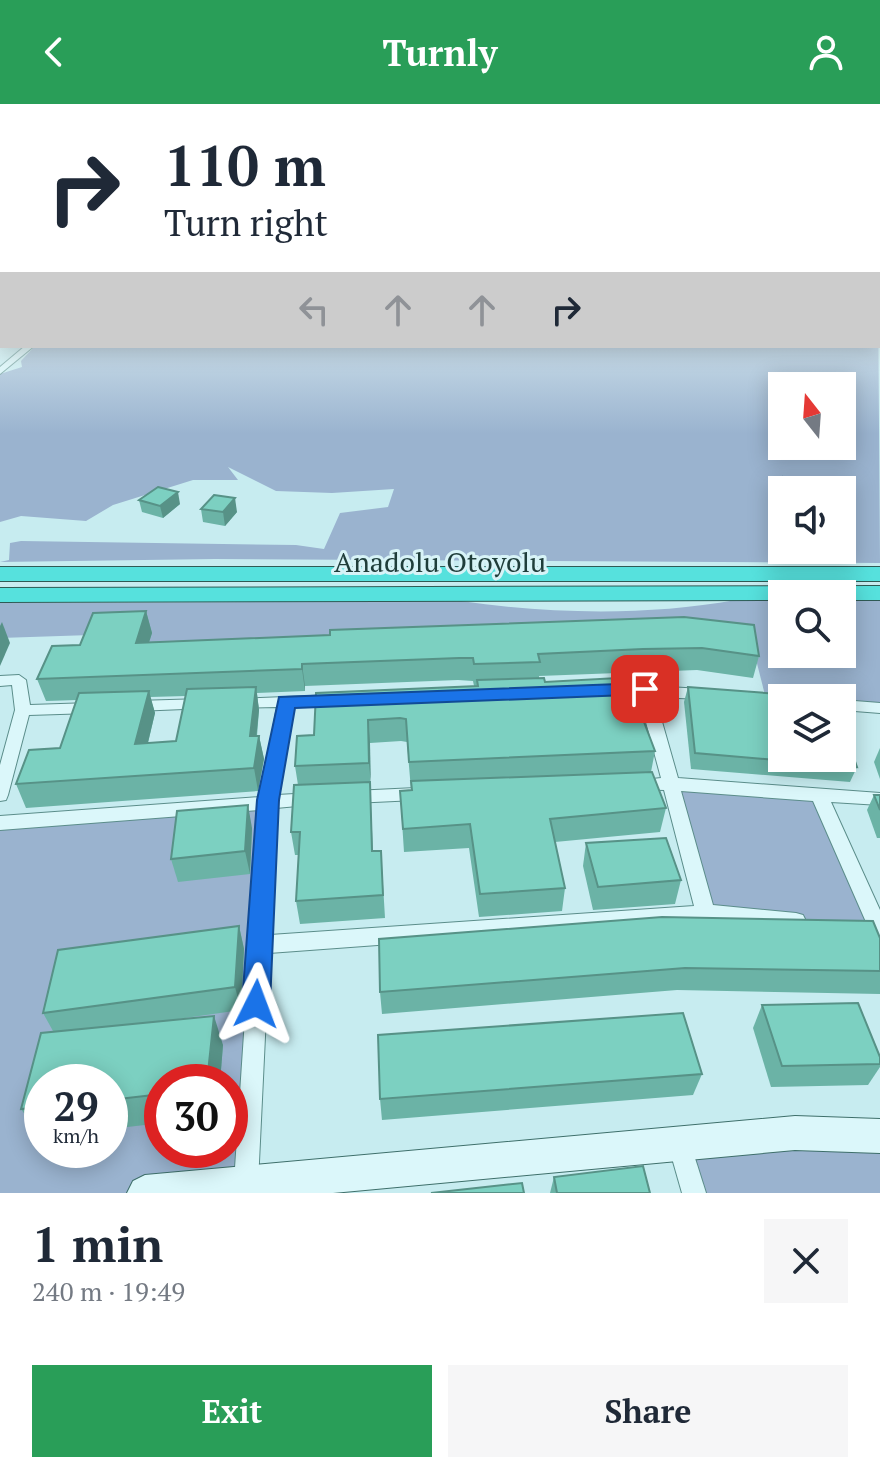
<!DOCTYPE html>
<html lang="en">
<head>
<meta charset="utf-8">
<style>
  :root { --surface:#fff; --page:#f6f6f7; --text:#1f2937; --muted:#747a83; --accent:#299e58 }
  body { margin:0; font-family:"PT Serif",serif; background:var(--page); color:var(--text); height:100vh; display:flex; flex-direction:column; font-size:30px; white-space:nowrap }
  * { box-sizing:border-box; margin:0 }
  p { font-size:26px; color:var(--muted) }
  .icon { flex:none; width:44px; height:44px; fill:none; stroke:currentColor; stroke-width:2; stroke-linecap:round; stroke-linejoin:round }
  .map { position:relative; height:1089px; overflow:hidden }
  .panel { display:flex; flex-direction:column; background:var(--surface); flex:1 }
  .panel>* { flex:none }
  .banner { position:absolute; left:0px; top:0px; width:880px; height:244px; box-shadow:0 4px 20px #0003; background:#fff; color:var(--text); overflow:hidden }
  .needle { width:52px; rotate:343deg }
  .controls { position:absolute; left:768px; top:268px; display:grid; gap:16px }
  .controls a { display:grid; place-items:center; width:88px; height:88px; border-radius:0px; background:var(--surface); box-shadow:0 4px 20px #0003; font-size:40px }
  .speed { position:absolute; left:24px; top:960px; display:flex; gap:16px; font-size:40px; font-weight:700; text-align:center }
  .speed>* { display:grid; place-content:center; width:104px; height:104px; border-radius:50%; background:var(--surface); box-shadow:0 4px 20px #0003; line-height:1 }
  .speed small { font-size:20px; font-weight:400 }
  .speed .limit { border:12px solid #d22; background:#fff; color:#111 }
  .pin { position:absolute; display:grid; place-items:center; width:68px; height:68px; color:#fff; margin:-34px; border-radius:16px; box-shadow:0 4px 12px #0006 }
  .me { position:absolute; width:88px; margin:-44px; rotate:3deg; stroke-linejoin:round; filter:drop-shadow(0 0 6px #0008) }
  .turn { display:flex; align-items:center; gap:28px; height:168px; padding:0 32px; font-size:36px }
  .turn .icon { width:104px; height:104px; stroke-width:2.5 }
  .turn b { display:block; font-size:56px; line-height:68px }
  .lanes { display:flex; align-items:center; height:76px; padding:0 32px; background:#0003; justify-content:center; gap:40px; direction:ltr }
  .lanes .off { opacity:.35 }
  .round { display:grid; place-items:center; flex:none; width:84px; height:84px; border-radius:0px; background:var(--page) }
  .overview { display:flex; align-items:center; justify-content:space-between; height:136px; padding:0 32px }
  h1 { font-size:48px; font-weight:700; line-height:60px }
  .primary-button { display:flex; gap:16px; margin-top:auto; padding:16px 32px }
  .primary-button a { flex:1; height:92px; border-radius:0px; background:var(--accent); color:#fff; font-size:32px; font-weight:700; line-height:92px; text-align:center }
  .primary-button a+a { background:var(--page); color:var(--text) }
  header { display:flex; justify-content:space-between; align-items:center; height:104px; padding:0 32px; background:var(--accent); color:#fff; font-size:36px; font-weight:700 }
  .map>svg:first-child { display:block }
  .green { fill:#9ab3cf; fill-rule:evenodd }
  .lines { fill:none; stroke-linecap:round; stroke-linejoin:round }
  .minor-casing { stroke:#5b8d8a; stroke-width:2 }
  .secondary-casing { stroke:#3e6f6a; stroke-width:2 }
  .motorway-casing { stroke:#2f5b55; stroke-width:2 }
  .minor { fill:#dbf7fa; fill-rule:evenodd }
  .secondary { fill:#dbf7fa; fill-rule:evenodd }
  .motorway { fill:#56e1dd; fill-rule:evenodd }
  .wall { fill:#6bb3a6; fill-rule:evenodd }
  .shaded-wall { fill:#579287 }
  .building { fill:#7cd0c1; stroke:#579287; stroke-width:2 }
  .route { fill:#1a73e8; stroke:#114b97; stroke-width:2 }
  .labels { text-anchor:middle; stroke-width:6; stroke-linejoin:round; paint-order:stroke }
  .street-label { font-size:28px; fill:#1f3d3a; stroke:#d7f3f7 }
</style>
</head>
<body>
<header><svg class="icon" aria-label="back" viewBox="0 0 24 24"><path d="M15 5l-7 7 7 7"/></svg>Turnly<svg class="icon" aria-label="person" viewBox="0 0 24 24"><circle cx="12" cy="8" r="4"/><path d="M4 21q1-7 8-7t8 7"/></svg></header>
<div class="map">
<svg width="880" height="1089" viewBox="0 0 880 1089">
  <rect width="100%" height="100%" fill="#c7ecf0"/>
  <g class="green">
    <path d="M878,178L880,459L215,455L0,458L9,456L10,439L21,437L296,441L324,445L340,409L388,403L394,385L332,389L276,387L228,363L238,376H193L113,401L86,417L21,412L0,418V270L22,263L21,257L35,242H878ZM782,282H842V342H782ZM782,386H842V446H782Z"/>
    <path d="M736,496L782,497V550H842V497H880V604L842,601V594L766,595L749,528L147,547L151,529L0,534V499L461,497C550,510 647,512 736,496Z"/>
    <path d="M672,680L819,690L878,823L706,809Z"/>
    <path d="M268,696L246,1080L145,1089H0V719ZM42,978H110V1046H42ZM162,978H230V1046H162Z"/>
    <path d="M880,1032V1089H694L680,1040Z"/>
  </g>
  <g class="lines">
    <g class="minor-casing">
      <g id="minor">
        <path d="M25,242H34L0,270V263Z"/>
        <path d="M19,571L26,576L30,601L91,599L96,600L99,604L96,608L91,609L29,611L8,691L6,696L0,697V661L15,606L12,581L0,582V572Z"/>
        <path d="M645,580L651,582L702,585L709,590L702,595L655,593L678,674L880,689V701L831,698L880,806V837L873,834L813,697L681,687L713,801L796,809L803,811L806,817L803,823L796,825L706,817L269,849L258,1079L255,1088H237L234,1079L259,706L0,726V712L260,693L277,603L240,604L235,603L232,599L235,595L335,591L343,596L340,600L293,602L277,691L313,689L319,690L321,695L319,700L276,704L270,831L694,802L664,686L635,685L633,681L635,677L661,674L639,592L623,591L616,586L623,581Z"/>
        <path d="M203,595L208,596L211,600L208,604L136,607L131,606L128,602L131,598L136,597Z"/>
        <path d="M842,596L880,599V609L842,606Z"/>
        <path d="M416,684L422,685L424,690L422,695L416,696L353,699L347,698L345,693L347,688L353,687Z"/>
        <path d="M680,1028L688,1032L706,1089H682L668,1040L672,1032Z"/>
      </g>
    </g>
    <g class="secondary-casing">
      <path id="secondary" d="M795,1012L880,1015V1049L795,1046L333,1089H127L133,1077L145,1071Z"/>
    </g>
    <g class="motorway-casing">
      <g id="motorway">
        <rect x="0" y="463" width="880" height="14"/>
        <path d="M880,482V496H842V490H782V496L0,498V484Z"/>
      </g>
    </g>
    <use href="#minor" class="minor"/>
    <use href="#secondary" class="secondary"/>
    <use href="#motorway" class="motorway"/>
  </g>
  <g class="wall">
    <path d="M783,373L782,386V403L775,402Z"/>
    <path d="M139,396L180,400L163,414L142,408Z"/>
    <path d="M201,405L237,408L225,422L203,418Z"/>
    <path d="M146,507L152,529L149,538L330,531L684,513L759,552L753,574L697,566L539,572V574L545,578L647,601L644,617L655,647L651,668L666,704L660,728L555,738L565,784L562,807L479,813L469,744L404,748L400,687L411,686L407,638L401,637L370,639V682L373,747H381L385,814L300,820L296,797L299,751H295L291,728L298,681L295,662L314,631L474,582L473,577L458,576L305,582V587L257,589L259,606L257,632H259L264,655L258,687L26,704L16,680L60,644L77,596L46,597L37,575L80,541ZM186,592L176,637L148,639L155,609L150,593Z"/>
    <path d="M688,583L857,663L850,678L691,665L684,598Z"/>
    <path d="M880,644V675L874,658Z"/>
    <path d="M874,691H880V734H877L867,706Z"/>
    <path d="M252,724L250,770L178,778L171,755Z"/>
    <path d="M586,739L681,776L675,800L593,806L583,762Z"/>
    <path d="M239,822L244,845L241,906L157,918L223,941L220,978H162V1019L110,1025V978H42V1032H40L21,1005L53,927L43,909Z"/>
    <path d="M880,834V890L677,886L382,910L380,888Z"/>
    <path d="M762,901L880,953V963L868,981L771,983L753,924Z"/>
    <path d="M702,970L693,991L382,1016L380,995Z"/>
    <path d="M554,1073L650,1089H550Z"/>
  </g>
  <g class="shaded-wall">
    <path d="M178,388L180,400L163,414L160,402Z"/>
    <path d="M235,394L237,408L225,422L223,408Z"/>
    <path d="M146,507L152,529L142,561L136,539Z"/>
    <path d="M2,518L10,539L0,562V522Z"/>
    <path d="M302,560L305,582V587L302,565Z"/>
    <path d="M256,583L259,606L254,655L250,632Z"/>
    <path d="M149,587L155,609L142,663L135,640Z"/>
    <path d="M368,616L370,639L371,682L369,659Z"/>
    <path d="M259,632L264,655L258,687L254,664Z"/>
    <path d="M248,701L252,724L250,770L245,747Z"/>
    <path d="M239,822L244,845L241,906L235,883Z"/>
    <path d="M214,912L223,941L220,978H207Z"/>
  </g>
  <g class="building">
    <path d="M783,373L806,377L805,386H782V389H779Z"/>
    <path d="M158,383L178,388L160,402L139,396Z"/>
    <path d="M214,391L235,394L223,408L201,405Z"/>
    <path d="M146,507L136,539L330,531V526L684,513L754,521L759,552L702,544L643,545L538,550L540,558L474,560L473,554H459L302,560V565L37,575L52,542L80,541L93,509Z"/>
    <path d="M636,573L647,601L638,602L655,647L409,658L406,615L400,614L368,616L369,659L295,662L297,632L314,631L316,589L478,582L477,576L544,574L545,578Z"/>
    <path d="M256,583L250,632H259L254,664L16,680L29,646L60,644L79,589L149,587L135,640L176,637L187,585Z"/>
    <path d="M688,583L831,594H782V654H842V620L857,663L695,649Z"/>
    <path d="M652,668L666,704L550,715L565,784L480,790L470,720L403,725L400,687L412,686L411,677Z"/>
    <path d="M370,678L372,747H381L383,791L296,797L300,728H291L294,681Z"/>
    <path d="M874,691H880V706Z"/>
    <path d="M248,701L245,747L171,755L177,707Z"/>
    <path d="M666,734L681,776L598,783L586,739Z"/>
    <path d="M662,813L873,817L880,834V867L685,864L380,888L379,835Z"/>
    <path d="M239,822L235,883L43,909L58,846Z"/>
    <path d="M858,899L880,953V960L782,962L762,901Z"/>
    <path d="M683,909L702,970L380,995L378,931Z"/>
    <path d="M214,912L207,978H162V990L110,996V978H42V1003L21,1005L41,929Z"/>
    <path d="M643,1062L650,1089H557L554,1073Z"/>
    <path d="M522,1079L524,1089H431Z"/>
  </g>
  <linearGradient id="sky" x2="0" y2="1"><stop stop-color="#99afd8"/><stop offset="0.54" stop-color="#e6f6f8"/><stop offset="1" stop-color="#e6f6f8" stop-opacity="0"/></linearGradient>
  <rect width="880" height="330" fill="url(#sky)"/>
  <path class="route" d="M645,579L655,585L652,590L295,604L279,696L270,900L266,909L256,913L246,909L242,900L257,696L279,593Z"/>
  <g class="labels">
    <g class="street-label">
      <text x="440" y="468">Anadolu Otoyolu</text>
    </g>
  </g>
</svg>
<div class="controls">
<a><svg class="needle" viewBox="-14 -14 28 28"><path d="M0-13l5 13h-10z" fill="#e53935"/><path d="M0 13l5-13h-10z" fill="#747a83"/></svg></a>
<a><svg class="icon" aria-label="sound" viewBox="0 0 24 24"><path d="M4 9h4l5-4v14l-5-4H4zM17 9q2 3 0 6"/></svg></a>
<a><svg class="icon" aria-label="search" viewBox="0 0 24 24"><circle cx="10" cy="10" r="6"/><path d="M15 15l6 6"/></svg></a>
<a><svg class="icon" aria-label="layers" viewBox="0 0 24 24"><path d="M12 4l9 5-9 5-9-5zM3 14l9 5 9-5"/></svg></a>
</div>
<div class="speed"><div>29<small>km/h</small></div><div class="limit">30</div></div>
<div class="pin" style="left:645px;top:585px;background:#d93025"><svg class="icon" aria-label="arrive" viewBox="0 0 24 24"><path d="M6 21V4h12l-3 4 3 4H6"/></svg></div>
<svg class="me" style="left:256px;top:900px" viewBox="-20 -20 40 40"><path d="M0-17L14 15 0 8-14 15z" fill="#1a73e8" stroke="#fff" stroke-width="4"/></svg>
<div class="banner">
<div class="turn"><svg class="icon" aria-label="right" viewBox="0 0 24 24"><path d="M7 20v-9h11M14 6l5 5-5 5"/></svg><div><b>110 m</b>Turn right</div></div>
<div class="lanes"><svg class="icon off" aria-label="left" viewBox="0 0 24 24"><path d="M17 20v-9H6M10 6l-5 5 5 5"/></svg><svg class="icon off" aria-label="ahead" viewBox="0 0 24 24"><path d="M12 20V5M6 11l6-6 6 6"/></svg><svg class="icon off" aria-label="ahead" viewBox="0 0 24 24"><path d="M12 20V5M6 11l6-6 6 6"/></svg><svg class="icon" aria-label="right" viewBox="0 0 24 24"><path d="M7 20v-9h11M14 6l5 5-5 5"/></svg></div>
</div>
</div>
<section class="panel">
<div class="overview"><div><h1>1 min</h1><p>240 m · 19:49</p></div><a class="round"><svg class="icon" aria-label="close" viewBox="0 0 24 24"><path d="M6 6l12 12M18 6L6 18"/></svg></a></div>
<div class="primary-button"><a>Exit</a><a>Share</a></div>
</section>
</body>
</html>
